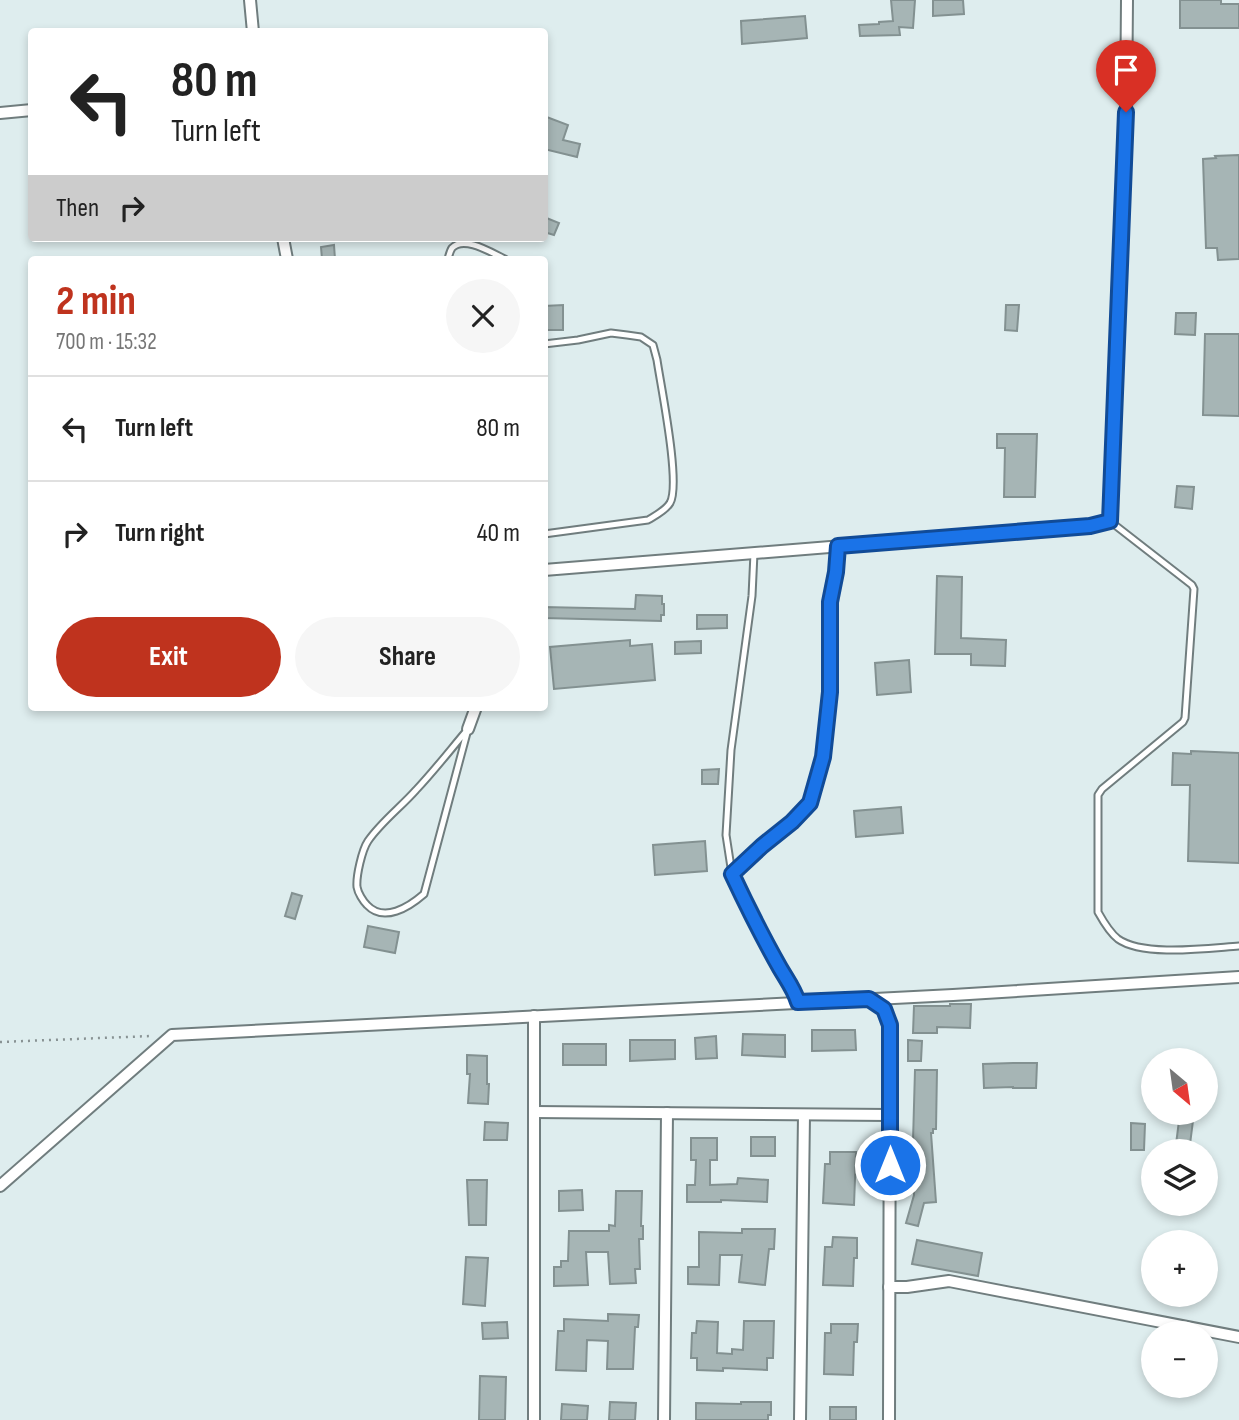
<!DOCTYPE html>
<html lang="en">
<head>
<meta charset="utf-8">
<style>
  :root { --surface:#fff; --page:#f6f6f6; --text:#222; --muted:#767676; --line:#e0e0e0; --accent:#bf331e }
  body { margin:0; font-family:"Sofia Sans Condensed",sans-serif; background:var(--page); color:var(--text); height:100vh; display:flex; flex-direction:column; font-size:26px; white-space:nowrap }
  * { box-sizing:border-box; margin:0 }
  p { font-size:23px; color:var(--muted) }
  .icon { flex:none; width:38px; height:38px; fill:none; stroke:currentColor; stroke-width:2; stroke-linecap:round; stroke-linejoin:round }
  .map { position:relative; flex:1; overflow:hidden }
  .sheet { position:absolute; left:28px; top:256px; width:520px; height:455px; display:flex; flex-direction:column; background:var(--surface); border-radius:7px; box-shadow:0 4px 10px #0003 }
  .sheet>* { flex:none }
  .banner { position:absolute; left:28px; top:28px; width:520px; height:214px; border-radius:7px; box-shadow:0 4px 10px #0003; background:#fff; color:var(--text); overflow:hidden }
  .needle { width:46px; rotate:151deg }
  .controls { position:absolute; left:1141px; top:1048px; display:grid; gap:14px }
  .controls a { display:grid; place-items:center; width:77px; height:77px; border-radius:50%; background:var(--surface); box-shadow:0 4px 10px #0003; font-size:35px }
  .pin { position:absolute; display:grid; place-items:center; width:60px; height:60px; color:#fff; margin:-72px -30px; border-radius:50% 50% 50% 0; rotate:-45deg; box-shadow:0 0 7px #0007 }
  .pin .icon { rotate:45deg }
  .me { position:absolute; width:77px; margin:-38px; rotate:0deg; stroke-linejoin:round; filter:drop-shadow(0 0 5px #0008) }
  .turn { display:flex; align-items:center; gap:24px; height:147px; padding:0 28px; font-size:32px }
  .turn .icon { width:91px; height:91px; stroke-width:2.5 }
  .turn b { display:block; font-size:49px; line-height:60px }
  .then { display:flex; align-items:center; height:66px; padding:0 28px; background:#0003; gap:14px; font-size:26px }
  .round { display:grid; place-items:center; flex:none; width:74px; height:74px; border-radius:37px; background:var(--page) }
  .headline { display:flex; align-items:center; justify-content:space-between; height:119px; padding:0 28px }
  h1 { font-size:42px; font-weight:700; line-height:52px; color:var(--accent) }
  .primary-button { display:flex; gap:14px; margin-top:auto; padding:14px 28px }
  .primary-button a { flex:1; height:80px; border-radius:42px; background:var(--accent); color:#fff; font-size:28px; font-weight:700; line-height:80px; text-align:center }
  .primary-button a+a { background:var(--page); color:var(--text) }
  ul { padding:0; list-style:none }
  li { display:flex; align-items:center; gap:21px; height:105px; padding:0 28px; border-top:2px solid var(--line) }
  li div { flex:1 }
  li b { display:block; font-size:26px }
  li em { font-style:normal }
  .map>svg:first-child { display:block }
  .building { fill:#a6b5b5; stroke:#839191; stroke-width:2 }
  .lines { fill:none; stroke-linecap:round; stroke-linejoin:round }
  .lane-casing { stroke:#707d7e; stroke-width:9 }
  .street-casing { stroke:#707d7e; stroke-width:14 }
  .path { stroke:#889293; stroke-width:2.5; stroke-dasharray:2 5; stroke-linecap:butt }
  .lane { stroke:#fff; stroke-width:5 }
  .street { stroke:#fff; stroke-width:10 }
  .route-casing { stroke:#114b97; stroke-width:18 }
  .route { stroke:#1a73e8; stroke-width:12 }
</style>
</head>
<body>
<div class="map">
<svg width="1239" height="1420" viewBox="0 0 1239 1420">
  <rect width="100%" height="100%" fill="#deedee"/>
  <g class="building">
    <path d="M891,0H915L913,28L899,27L900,35L860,36L859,25L879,24V22L893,21Z"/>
    <path d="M933,0H963L964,14L933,16Z"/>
    <path d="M1180,0H1221V4H1239V28H1180Z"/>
    <path d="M805,16L807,38L742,44L741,21Z"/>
    <path d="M544,116L568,125L563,140L580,144L577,157L544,149Z"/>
    <path d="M1239,155V259L1218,260L1217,248H1206L1203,159L1216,158L1215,156Z"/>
    <path d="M544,217L559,223L554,235L544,232Z"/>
    <path d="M334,245L335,259H322L321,247Z"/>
    <path d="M563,305V330H544V306Z"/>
    <path d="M1006,305H1019L1017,331L1005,330Z"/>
    <path d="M1176,313H1196L1195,335L1175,334Z"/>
    <path d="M1205,334H1239V416L1203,415Z"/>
    <path d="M997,434H1037L1035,497H1004L1005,448H997Z"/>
    <path d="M1177,486L1194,487L1192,509L1175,507Z"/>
    <path d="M937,576L962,577L961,638L1006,640L1005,666L971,665V654H935Z"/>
    <path d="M636,595L662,596V604H664V615H661V621L544,618V607L635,609Z"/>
    <path d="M697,615H727V628L697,629Z"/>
    <path d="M630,640V646L652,644L655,680L554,689L550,647Z"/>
    <path d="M701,641V653L675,654V642Z"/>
    <path d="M909,660L911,692L877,695L875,663Z"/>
    <path d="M1191,751L1239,753V863L1188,861L1190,785H1172L1173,753L1191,754Z"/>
    <path d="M719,769L718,784H702V770Z"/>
    <path d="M901,807L903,833L856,837L854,811Z"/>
    <path d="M705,841L707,871L655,875L653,845Z"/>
    <path d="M292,893L302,896L295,919L285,916Z"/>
    <path d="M368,926L399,932L395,953L364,947Z"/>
    <path d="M950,1004H971L970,1028L937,1027V1033H913L914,1006H950Z"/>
    <path d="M812,1030H855L856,1050L812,1051Z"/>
    <path d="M743,1034L785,1035V1057L742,1055Z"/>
    <path d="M716,1036L717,1058L696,1059L695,1038Z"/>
    <path d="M630,1040H675V1059L630,1061Z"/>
    <path d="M908,1040L922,1041L921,1061H908Z"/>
    <rect x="563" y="1044" width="43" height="21"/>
    <path d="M467,1055L487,1056V1084H489L488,1104L468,1103L470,1074H467Z"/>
    <path d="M1013,1063H1037L1036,1088H1013V1087L984,1088L983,1064Z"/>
    <path d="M915,1070H937L936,1129H933V1133H931L936,1202L924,1203L918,1226L906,1223L914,1195L913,1161L910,1162L909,1141H913Z"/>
    <path d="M1180,1113H1194L1189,1152H1175Z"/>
    <path d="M485,1122L508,1123L507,1140H484Z"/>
    <path d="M1131,1123L1145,1124L1144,1150H1131Z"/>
    <rect x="751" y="1137" width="24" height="19"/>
    <path d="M691,1138H717V1160H710V1185L737,1184L738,1178L768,1180L767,1202L721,1200V1202H687V1185H695L696,1160H691Z"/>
    <path d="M830,1152H856L854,1205L823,1203L825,1164H830Z"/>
    <path d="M467,1180H487L486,1225H469Z"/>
    <path d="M582,1190L583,1210L559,1211V1191Z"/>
    <path d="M616,1191H642L641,1226H643V1239H639L640,1269H635L636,1283L610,1284L608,1252H586L588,1285L554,1286V1267H561V1261H568L569,1231H609V1225L615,1226Z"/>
    <path d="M742,1229H775L774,1249H769L765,1285L739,1282L742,1255H720L719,1285L688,1284V1267H699V1232L742,1233Z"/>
    <path d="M833,1237L857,1238V1258H854L853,1286L823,1285L825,1247H832Z"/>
    <path d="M917,1240L982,1253L978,1276L912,1264Z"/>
    <path d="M466,1257L488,1258L485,1306L463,1304Z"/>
    <path d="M608,1314L639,1315L638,1327H635L633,1369H607L608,1341L587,1340L586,1371L556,1370L558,1331H564V1319L608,1321Z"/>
    <path d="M697,1321L718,1322L717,1353L732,1354V1349L743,1350L744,1321H774L773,1358H767V1370L723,1368V1371L697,1370V1358H691L692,1333H696Z"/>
    <path d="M507,1322L508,1338L483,1339L482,1323Z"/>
    <path d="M831,1324H858L857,1342H854L853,1375L824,1374L825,1333H831Z"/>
    <path d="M480,1376L506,1377L505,1420H479Z"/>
    <path d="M610,1402L636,1403L635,1420H609Z"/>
    <path d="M741,1402H771V1415H768V1420H696V1403L741,1404Z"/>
    <path d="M562,1404L588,1406L587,1420H561Z"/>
    <rect x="830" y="1407" width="26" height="13"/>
  </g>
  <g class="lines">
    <g class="lane-casing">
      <g id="lane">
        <path d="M448,259C449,255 450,251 452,248C464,235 492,253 505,259"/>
        <path d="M544,344L578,340L611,333L627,335L641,337L653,345L657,360C661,387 681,484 670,503C665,511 656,515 648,520L544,534"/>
        <path d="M1111,522L1192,585L1194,589L1185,718L1183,722L1102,789L1098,795V912C1103,921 1109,932 1118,939C1143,957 1209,948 1239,946"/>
        <path d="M754,553L752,596L731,750L726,835L732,874L745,903L780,968L795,990L798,1002"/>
        <path d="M468,729L424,894C409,907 384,923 367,905C363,901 358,893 357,887C356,876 362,850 368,841C381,822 401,807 416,790C434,771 451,749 468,729Z"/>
        <path d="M732,874L762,846L792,822L810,803L823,757L830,692V602L836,572L838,547"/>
      </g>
    </g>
    <g class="street-casing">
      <g id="street">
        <path d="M250,0L253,32"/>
        <path d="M0,113L32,110"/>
        <path d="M283,238L287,259"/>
        <path d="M544,570L1090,526L1110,521L1126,112L1127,0"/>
        <path d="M468,729L476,707"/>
        <path d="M869,999L884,1009L890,1025L889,1420"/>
        <path d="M534,1112L890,1115"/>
        <path d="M0,1186L172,1035L953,995L1239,977"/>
        <path d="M889,1287H907L949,1281L1239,1337"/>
        <path d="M534,1420V1016"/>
        <path d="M664,1420L667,1113"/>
        <path d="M800,1420L804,1115"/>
      </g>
    </g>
    <path class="path" d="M0,1042L151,1036"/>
    <use href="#lane" class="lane"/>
    <use href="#street" class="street"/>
  </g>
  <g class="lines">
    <g class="route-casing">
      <path id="route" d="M890,1165V1025L884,1009L869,999L798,1002C794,989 787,980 780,968C763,938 747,906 732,874L762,846L792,822L810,803L823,757L830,692V602L836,572L838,546L1090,526L1110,521L1126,112"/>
    </g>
    <use href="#route" class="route"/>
  </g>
</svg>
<div class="controls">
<a><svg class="needle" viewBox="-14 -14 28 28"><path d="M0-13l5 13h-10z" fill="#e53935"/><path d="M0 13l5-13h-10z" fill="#767676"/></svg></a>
<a><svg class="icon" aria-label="layers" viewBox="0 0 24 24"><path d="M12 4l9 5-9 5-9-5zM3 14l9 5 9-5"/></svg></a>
<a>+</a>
<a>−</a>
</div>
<div class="pin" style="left:1126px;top:112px;background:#d93025"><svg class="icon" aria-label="arrive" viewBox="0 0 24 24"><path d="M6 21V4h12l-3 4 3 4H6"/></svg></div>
<svg class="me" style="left:890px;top:1165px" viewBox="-20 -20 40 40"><circle r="17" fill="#1a73e8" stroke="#fff" stroke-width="3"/><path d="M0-11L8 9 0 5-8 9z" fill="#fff"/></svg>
<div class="banner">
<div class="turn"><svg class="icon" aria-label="left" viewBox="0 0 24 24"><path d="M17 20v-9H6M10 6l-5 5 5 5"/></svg><div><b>80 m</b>Turn left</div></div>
<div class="then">Then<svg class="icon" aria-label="right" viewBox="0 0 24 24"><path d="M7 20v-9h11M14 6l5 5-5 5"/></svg></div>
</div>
<section class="sheet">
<div class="headline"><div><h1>2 min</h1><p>700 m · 15:32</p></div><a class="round"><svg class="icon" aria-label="close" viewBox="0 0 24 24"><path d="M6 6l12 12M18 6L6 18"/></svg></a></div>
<ul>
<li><svg class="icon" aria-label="left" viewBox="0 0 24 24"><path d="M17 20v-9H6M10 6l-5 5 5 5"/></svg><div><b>Turn left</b></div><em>80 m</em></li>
<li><svg class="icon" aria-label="right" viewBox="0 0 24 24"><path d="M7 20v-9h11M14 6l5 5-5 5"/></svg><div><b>Turn right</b></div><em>40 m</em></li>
</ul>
<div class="primary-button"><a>Exit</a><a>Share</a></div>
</section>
</div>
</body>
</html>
